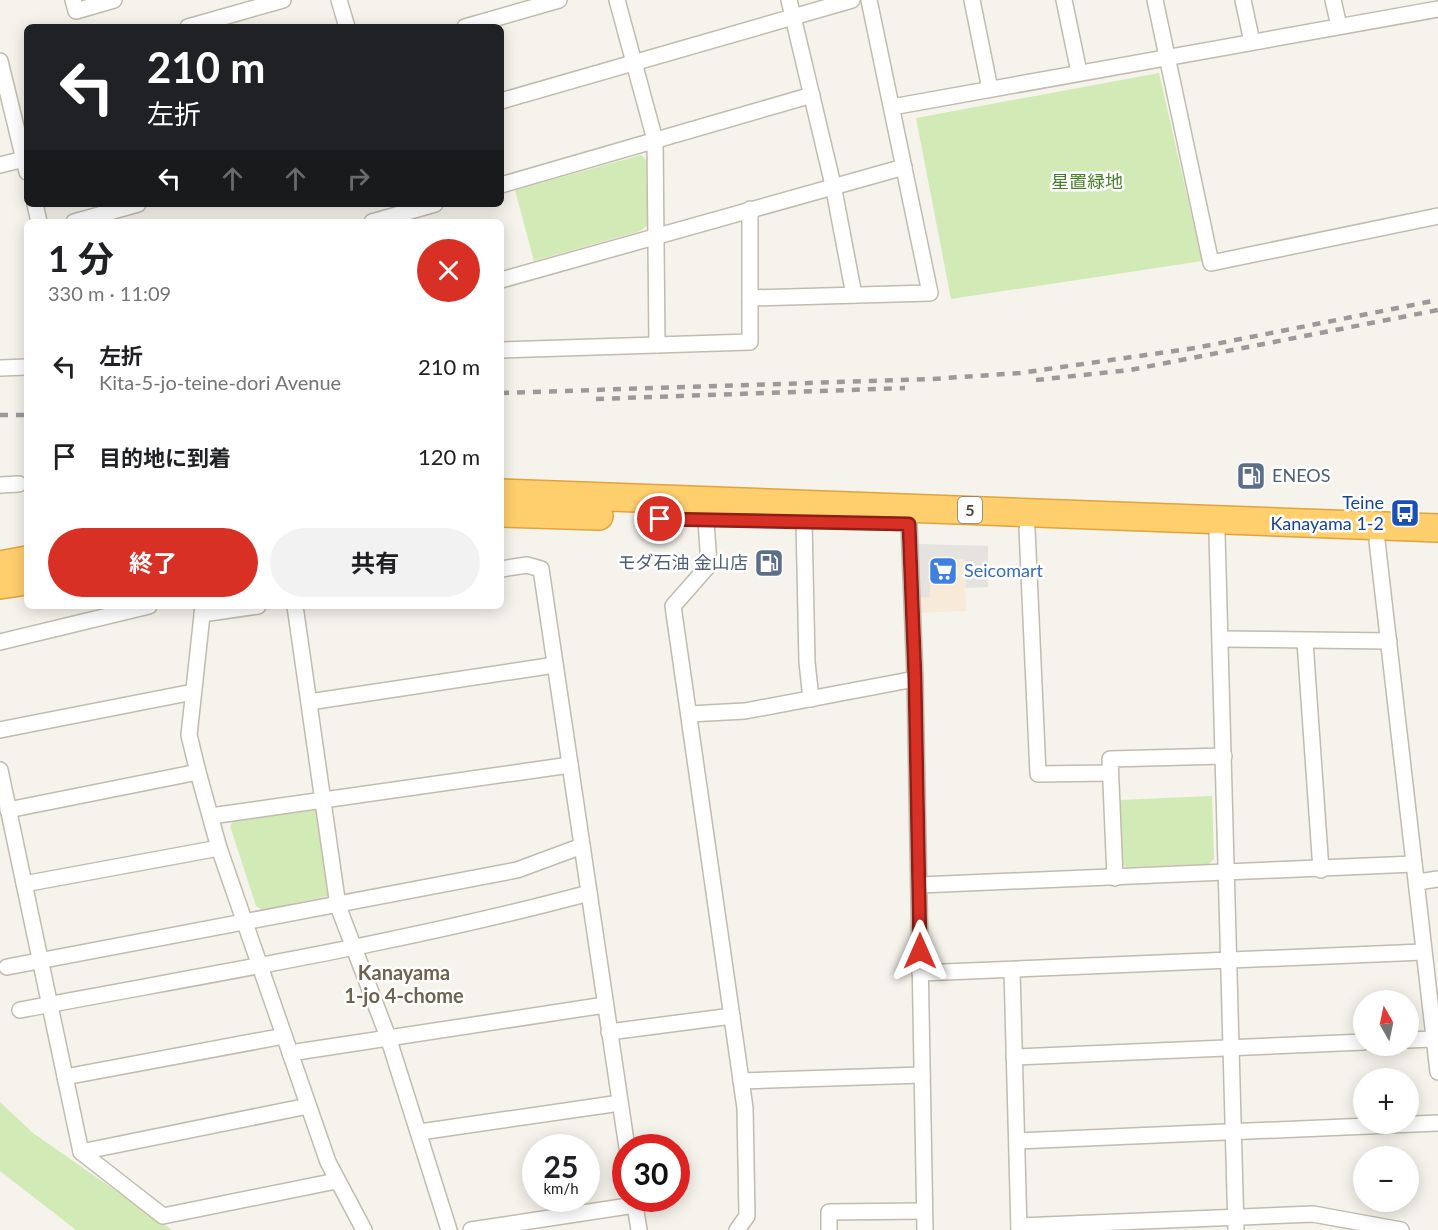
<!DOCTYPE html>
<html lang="ja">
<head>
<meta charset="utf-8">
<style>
  :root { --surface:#fff; --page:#f2f2f2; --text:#202124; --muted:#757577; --accent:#d93025 }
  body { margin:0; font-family:Lato,"Noto Sans JP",sans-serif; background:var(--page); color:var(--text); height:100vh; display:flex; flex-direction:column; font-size:22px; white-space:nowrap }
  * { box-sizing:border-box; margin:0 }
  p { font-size:20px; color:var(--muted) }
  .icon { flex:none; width:33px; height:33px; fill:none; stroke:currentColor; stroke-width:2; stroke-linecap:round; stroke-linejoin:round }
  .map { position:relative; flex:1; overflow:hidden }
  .drawer { position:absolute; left:24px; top:219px; width:480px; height:390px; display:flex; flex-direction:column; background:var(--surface); border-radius:9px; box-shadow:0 3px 15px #0003 }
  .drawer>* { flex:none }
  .guide { position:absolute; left:24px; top:24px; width:480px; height:183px; border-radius:9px; box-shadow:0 3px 15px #0003; background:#202124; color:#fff; overflow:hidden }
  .needle { width:39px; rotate:351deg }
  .tools { position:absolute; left:1353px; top:990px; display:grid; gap:12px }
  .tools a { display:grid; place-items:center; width:66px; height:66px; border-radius:50%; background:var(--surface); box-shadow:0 3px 15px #0003; font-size:30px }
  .speed { position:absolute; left:522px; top:1134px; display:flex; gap:12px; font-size:30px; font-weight:700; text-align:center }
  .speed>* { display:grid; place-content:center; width:78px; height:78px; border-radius:50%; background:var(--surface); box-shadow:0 3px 15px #0003; line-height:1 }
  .speed small { font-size:15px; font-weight:400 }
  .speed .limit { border:9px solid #d22; background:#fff; color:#111 }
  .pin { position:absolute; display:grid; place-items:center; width:51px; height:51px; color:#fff; margin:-26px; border:3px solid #fff; border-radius:50%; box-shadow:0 2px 6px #0007 }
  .me { position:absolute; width:66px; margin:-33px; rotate:0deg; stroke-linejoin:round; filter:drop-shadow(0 0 4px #0008) }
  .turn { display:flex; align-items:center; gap:21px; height:126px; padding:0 24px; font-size:27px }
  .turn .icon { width:78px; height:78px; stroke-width:2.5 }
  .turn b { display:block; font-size:42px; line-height:51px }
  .lanes { display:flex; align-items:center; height:57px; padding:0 24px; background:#0003; justify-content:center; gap:30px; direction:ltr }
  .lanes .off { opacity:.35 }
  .round { display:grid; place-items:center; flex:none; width:63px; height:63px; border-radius:32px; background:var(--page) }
  .headline { display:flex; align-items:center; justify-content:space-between; height:102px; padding:0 24px }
  h1 { font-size:36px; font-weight:700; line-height:45px }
  .button { display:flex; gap:12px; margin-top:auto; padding:12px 24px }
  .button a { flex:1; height:69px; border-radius:36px; background:var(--accent); color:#fff; font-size:24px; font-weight:700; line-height:69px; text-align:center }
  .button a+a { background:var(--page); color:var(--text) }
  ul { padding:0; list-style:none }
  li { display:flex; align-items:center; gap:18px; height:90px; padding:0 24px }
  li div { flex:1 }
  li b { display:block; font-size:22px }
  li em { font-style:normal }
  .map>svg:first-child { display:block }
  .commercial { fill:#f7ead8 }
  .green { fill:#d2eab5 }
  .parking { fill:#e5e3e0 }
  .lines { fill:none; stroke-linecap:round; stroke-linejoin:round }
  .street-casing { stroke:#c2bbae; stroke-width:18 }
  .highway-casing { stroke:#e0a43c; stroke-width:30 }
  .street { stroke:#fff; stroke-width:15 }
  .highway { stroke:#ffcf6e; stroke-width:27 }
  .rail { stroke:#9a9a9a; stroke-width:4.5; stroke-dasharray:8 8; stroke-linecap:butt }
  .route-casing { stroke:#8d1f18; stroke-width:15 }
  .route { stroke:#d93025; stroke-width:10 }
  .labels { text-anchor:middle; stroke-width:5; stroke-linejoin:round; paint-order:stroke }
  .shield { fill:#fff; stroke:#817c74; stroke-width:1.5 }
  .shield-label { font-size:16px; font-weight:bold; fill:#4b4439 }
  .park-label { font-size:18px; fill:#4a7f2a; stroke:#fff }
  .service-label { font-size:18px; fill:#4e5e75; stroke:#fff; text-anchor:start }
  .transit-label { font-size:18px; fill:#164399; stroke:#fff; text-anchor:end }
  .shop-label { font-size:18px; fill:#366cbe; stroke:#fff; text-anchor:start }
  .neighbourhood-label { font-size:20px; font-weight:bold; fill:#6e6250; stroke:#fff }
</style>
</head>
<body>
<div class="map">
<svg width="1438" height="1230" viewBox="0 0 1438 1230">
  <rect width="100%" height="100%" fill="#f6f3ec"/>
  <path class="commercial" d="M918,544L988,546V587L965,588L966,611L919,613Z"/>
  <g class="green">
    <path d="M1159,73L1202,261L951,299L916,118Z"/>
    <path d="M641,155L646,160L648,225L640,231L534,261L515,190Z"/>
    <path d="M1212,796L1214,859L1209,864L1126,867L1122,863L1120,800Z"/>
    <path d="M315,809L319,813L330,890L328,896L262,910L256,906L230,826L233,821Z"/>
    <path d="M0,1102L33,1133L172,1230H76L0,1171Z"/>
  </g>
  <path class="parking" d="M918,544L988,546V587L966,588L965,559L930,560V597L919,598Z"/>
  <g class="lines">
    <g class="street-casing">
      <g id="street">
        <path d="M73,0L76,11L114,0"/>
        <path d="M339,0L347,27"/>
        <path d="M617,0L655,140L657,345"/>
        <path d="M789,0L833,185L854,295"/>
        <path d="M972,0L990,89"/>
        <path d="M1064,0L1079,72"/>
        <path d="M1155,0L1211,263L1438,216"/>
        <path d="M1243,0L1252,42"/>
        <path d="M1333,0L1339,26"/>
        <path d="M188,27L283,0"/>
        <path d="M465,27L559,0"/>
        <path d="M0,61L27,172"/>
        <path d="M501,101L852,0"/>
        <path d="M892,107L1438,9"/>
        <path d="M0,165L24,159"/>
        <path d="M501,185L812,95"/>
        <path d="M35,204L39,222"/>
        <path d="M74,222L138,204"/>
        <path d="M372,222L435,204"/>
        <path d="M501,280L904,167"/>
        <path d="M750,298L930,293L869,0"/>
        <path d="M501,350L750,342V209"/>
        <path d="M0,368L27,367"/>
        <path d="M0,485L19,484"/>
        <path d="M706,521L709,565L673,606L745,1108L747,1216L737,1230"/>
        <path d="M804,521L807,662L811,699"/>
        <path d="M909,524L915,679L925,1230"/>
        <path d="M1027,529L1038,774L1110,773"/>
        <path d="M1217,535L1236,1230"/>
        <path d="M1377,541L1438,1072"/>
        <path d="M501,569L527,565L541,569L627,1148"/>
        <path d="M203,606L189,735L198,772L219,848L328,1162L364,1230"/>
        <path d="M295,606L338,906L388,1037L449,1230"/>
        <path d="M202,614L258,606"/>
        <path d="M1220,639L1389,641"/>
        <path d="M0,642L149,606"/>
        <path d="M1305,642L1321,870"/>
        <path d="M309,702L555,665"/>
        <path d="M689,714L745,711L915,679"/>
        <path d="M0,730L193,692"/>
        <path d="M0,770L81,1152L163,1216L336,1181"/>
        <path d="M8,810L198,772"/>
        <path d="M211,816L570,765"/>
        <path d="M1115,878L1110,759L1224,756"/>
        <path d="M1418,882L1438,879"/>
        <path d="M24,884L219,848"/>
        <path d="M920,885L1414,864"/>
        <path d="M7,967L517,870L582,846"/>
        <path d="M1012,970L1019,1230"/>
        <path d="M920,973L1423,952"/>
        <path d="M20,1010C210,974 403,943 589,893"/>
        <path d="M609,1032L732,1016"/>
        <path d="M1408,1040L1434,1039"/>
        <path d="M290,1053L605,1005"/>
        <path d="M1014,1057L1364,1042"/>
        <path d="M65,1077L284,1036"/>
        <path d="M741,1081L922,1075"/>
        <path d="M420,1132L620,1103"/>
        <path d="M1017,1141L1438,1123"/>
        <path d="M81,1152L308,1106"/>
        <path d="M635,1205L639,1230"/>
        <path d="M1019,1226L1313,1214L1401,1230"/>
        <path d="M471,1230L635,1205L634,1198"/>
        <path d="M829,1230V1212L924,1211"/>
      </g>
    </g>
    <g class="highway-casing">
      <g id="highway">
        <path d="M501,493L1438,528"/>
        <path d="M501,513L599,516"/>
        <path d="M0,565L27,560"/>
        <path d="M0,585L27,581"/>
      </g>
    </g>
    <use href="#street" class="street"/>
    <use href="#highway" class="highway"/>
    <g class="rail">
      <path d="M1036,380L1130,370L1438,310"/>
      <path d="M501,393L932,379L1020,373L1195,348L1438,300"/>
      <path d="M596,399L905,388"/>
      <path d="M0,415H27"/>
    </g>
  </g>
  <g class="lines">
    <g class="route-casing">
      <path id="route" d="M660,519L909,524L915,679L920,951"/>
    </g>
    <use href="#route" class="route"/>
  </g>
  <defs>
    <g id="fuel-square" transform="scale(1.5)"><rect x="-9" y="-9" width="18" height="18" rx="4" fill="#5c6f8a" stroke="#fff"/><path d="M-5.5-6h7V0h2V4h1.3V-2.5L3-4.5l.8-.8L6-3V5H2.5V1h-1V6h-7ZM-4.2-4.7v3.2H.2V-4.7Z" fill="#fff"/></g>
    <g id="bus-square" transform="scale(1.5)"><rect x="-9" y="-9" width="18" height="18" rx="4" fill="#1a4fb4" stroke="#fff"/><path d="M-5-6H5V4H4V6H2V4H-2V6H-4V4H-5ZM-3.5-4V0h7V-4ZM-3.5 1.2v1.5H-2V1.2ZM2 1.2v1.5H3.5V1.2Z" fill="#fff"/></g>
    <g id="supermarket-square" transform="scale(1.5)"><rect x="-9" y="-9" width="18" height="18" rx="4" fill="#3f7fe0" stroke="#fff"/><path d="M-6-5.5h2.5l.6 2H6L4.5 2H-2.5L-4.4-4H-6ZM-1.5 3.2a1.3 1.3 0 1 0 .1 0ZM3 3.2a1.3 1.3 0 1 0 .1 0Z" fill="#fff"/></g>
  </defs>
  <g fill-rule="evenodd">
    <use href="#fuel-square" x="1251" y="476"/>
    <use href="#bus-square" x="1405" y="513"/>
    <use href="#fuel-square" x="769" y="563"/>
    <use href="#supermarket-square" x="943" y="571"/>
  </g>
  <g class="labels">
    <rect class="shield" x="958" y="497" width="24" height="26" rx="4.5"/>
    <g class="shield-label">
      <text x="970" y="516">5</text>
    </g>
    <g class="park-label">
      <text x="1087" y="188">星置緑地</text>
    </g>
    <g class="service-label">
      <text x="1272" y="482">ENEOS</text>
      <text x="748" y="569" text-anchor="end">モダ石油 金山店</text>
    </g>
    <g class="transit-label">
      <text x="1384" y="509">Teine<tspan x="1384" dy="21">Kanayama 1-2</tspan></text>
    </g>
    <g class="shop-label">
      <text x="964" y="577">Seicomart</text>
    </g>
    <g class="neighbourhood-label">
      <text x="404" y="980">Kanayama<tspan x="404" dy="23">1-jo 4-chome</tspan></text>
    </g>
  </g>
</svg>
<div class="tools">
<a><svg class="needle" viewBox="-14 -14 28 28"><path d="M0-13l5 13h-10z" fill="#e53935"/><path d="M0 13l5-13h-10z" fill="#757577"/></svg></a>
<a>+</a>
<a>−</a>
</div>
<div class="speed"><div>25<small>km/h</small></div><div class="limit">30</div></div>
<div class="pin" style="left:660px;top:519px;background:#d93025"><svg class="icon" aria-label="arrive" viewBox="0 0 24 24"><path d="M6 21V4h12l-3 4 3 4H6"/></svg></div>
<svg class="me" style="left:920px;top:951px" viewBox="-20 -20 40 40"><path d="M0-17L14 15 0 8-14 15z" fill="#d93025" stroke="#fff" stroke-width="4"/></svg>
<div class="guide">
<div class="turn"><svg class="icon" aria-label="left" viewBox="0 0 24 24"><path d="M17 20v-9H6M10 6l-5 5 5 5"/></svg><div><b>210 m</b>左折</div></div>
<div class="lanes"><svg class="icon" aria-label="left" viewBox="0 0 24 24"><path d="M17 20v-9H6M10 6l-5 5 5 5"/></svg><svg class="icon off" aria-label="ahead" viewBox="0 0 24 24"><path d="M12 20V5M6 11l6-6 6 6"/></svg><svg class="icon off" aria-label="ahead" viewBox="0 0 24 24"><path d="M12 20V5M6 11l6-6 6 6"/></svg><svg class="icon off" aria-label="right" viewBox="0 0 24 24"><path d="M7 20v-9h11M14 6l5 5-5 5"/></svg></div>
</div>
<section class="drawer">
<div class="headline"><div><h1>1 分</h1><p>330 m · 11:09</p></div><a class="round" style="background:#d93025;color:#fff"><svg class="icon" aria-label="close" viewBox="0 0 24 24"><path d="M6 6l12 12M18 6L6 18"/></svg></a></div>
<ul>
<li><svg class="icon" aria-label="left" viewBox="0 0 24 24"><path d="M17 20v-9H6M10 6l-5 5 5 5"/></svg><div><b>左折</b><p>Kita-5-jo-teine-dori Avenue</p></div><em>210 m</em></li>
<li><svg class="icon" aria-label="arrive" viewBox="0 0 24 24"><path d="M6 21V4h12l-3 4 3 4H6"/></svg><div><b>目的地に到着</b></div><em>120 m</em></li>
</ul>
<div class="button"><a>終了</a><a>共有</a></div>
</section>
</div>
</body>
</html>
